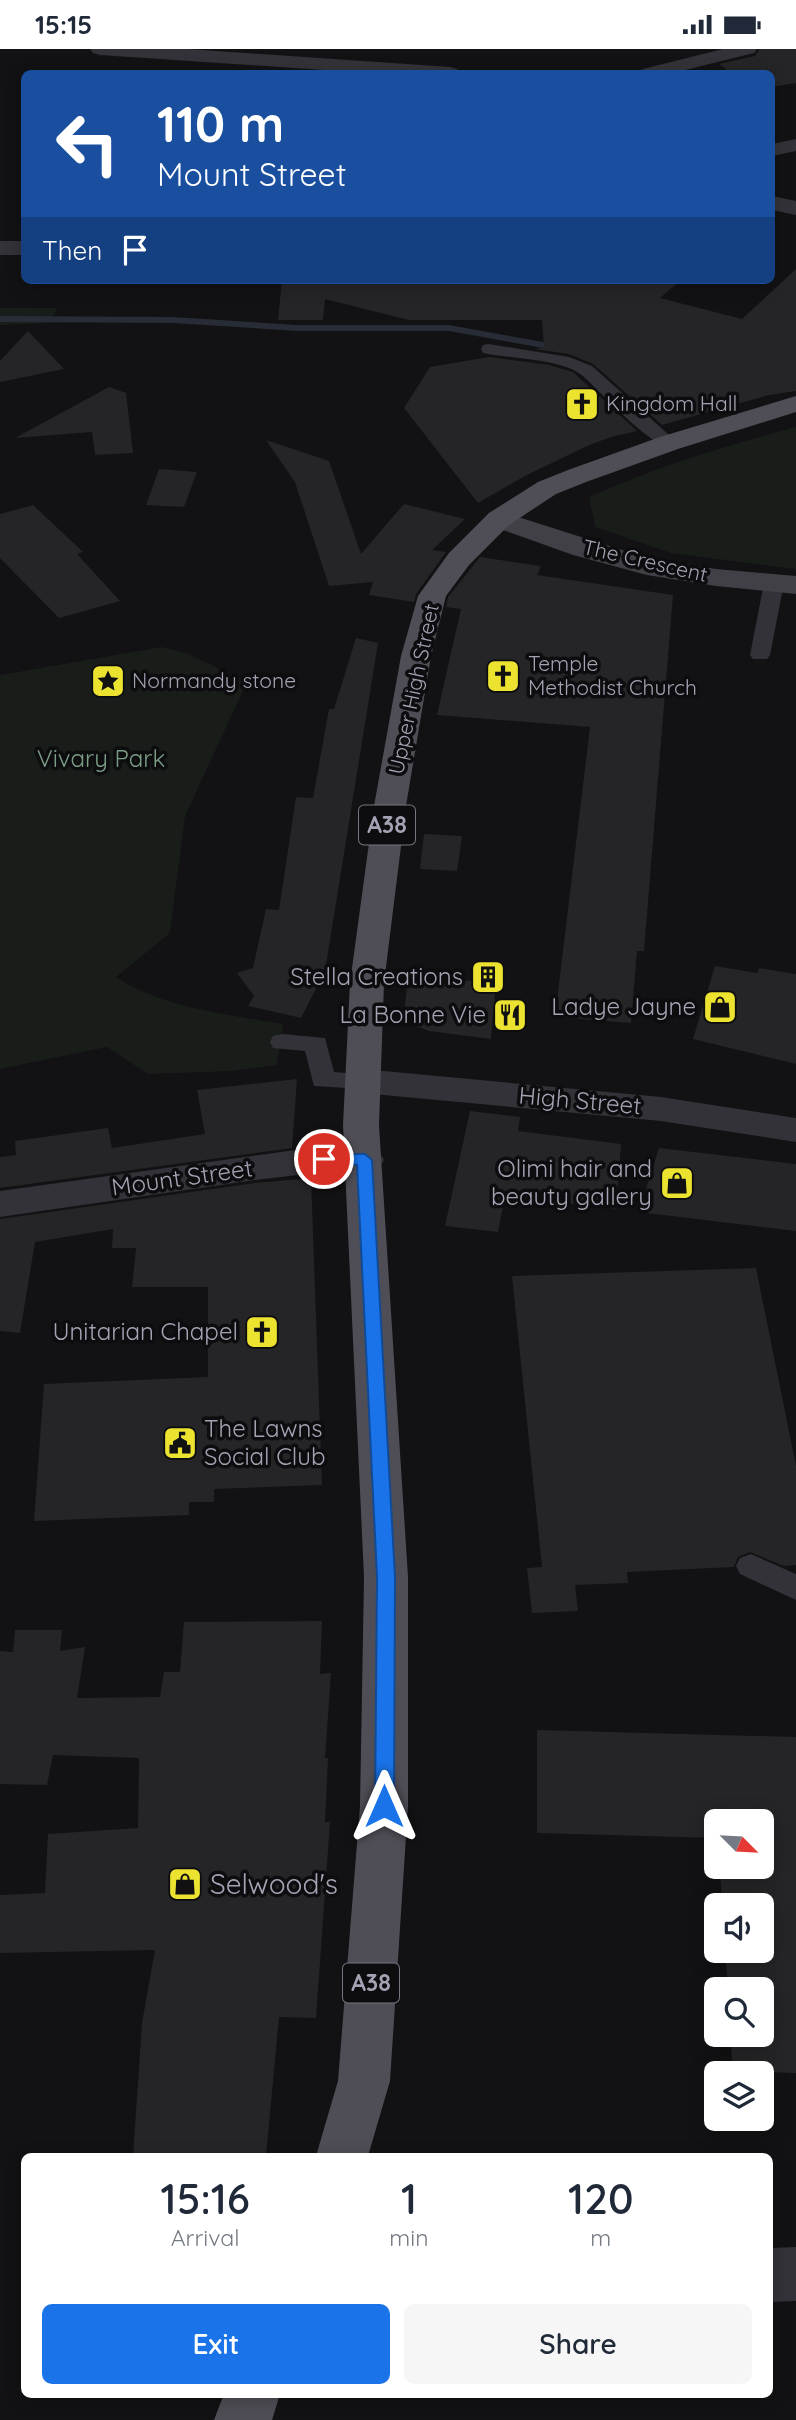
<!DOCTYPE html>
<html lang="en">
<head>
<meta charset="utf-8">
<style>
  :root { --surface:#fff; --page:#f6f6f7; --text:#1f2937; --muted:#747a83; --accent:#1a73e8 }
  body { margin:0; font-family:Quicksand,sans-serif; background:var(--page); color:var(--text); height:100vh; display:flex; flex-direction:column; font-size:26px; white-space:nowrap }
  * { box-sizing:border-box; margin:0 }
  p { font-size:23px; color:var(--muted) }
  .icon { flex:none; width:38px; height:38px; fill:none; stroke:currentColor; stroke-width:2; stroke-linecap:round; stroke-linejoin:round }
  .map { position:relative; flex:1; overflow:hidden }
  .side { position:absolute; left:21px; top:2104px; width:752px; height:245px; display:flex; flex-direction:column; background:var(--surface); border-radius:10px; box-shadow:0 4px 18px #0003 }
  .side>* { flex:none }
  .top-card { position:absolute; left:21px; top:21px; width:754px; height:214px; border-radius:10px; box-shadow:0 4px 18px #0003; background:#1a4fa0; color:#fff; overflow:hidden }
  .needle { width:46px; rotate:114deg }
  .fabs { position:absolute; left:704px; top:1760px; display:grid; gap:14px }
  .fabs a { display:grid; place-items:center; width:70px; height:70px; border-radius:10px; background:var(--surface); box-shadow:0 4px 18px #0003; font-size:35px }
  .pin { position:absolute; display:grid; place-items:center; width:60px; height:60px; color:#fff; margin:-30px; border:4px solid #fff; border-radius:50%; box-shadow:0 2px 7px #0007 }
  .me { position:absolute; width:77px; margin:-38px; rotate:0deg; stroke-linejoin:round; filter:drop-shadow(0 0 5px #0008) }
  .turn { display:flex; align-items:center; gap:24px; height:147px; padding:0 21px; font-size:32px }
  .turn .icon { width:91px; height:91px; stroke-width:2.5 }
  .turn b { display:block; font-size:49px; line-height:60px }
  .then { display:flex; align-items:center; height:66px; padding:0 21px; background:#0003; gap:14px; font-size:26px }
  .eta { display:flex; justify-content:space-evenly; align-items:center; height:119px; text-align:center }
  .eta b { font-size:42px; font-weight:600; line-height:49px }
  .cta { display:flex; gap:14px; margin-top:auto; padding:14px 21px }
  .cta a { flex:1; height:80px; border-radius:10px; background:var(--accent); color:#fff; font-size:28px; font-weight:600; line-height:80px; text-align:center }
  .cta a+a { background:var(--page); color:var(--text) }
  .status { display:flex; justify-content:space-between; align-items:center; height:49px; padding:0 35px; background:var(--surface); direction:ltr }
  .status svg { height:19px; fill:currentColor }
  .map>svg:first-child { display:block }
  .green { fill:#181d1a }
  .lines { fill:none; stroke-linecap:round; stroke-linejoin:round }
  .stream { fill:#282c36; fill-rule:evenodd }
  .building { fill:#252427 }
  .lane { fill:#333238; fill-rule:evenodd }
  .street { fill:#333238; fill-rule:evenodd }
  .secondary { fill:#414047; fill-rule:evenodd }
  .primary { fill:#4f4e56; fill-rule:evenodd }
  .route { fill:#1a73e8; stroke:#114b97; stroke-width:2 }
  .labels { text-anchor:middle; stroke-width:7; stroke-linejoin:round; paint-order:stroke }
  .far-poi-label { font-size:21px; fill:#a3a3b3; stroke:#0d0c0e; text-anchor:start }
  .far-street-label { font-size:21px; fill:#a3a3b3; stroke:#0d0c0e }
  .shield { fill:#0d0c0e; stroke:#767682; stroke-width:2 }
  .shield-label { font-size:23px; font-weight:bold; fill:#a3a3b3 }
  .park-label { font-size:24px; fill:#7a9e86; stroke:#0d0c0e }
  .poi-label { font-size:24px; fill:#a3a3b3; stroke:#0d0c0e; text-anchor:end }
  .street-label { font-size:24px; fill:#a3a3b3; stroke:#0d0c0e }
  .near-poi-label { font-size:28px; fill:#a3a3b3; stroke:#0d0c0e; text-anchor:start }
</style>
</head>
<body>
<div class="status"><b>15:15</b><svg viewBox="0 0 49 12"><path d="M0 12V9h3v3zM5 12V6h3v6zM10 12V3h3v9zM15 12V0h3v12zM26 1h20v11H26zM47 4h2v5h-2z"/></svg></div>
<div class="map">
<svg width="796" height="2371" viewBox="0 0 796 2371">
  <rect width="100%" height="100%" fill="#121113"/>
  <g class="green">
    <path d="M0,259H57L50,274L0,276Z"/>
    <path d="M796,378V520L671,504L595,478L589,448C656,418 725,397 796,378Z"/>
    <path d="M162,598L186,604L247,633L185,767L170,884L116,928C160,958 230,966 283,975L277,1016L232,1022L148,1025L107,998L0,1020V626Z"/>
  </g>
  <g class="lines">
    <path class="stream" d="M0,267L173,268L297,276H449L560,296L564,299L560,302L449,282H297L173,274L0,273Z"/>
  </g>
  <g class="building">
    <path d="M760,0H796V34L772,38V24H731L719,15L755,7Z"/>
    <path d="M796,220V342L769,346L662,376L593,315L569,305L535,300L544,298L542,271H409L325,250L323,271H278L282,231H681L660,249L742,270Z"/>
    <path d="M28,282L64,320L0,333V312Z"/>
    <path d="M489,308L549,316L573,323L637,382L611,388L587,397L525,427L478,454L404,359L430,318Z"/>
    <path d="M109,338L126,344L133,404L95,406L92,383L15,389Z"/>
    <path d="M266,391L329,412L361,505L404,455L465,470L432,501L446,503L416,545L414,553L369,546L373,533L329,537L295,433Z"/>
    <path d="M159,420L197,423L184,458L146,456Z"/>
    <path d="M33,456L83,503L77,505L120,552L59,569L0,509V465Z"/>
    <path d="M480,508L541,517L537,526L673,546L644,902H637L631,974L555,968L590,678L437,666L461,560L446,558L448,548Z"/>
    <path d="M356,589L378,594L325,922L301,969L248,957L254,947L237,924L253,919L266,860L279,861L296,748L313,749L329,660H334Z"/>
    <path d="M424,785L462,787L457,822L420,820Z"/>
    <path d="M715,917L757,924L759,919L796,925V1015L693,990Z"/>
    <path d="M435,929L496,934L491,990L429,982L414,976L405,958L407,936L435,937Z"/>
    <path d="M297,1030L292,1099L0,1139V1108L16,1106L15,1092L108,1079L112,1099L205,1085L197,1041Z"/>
    <path d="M470,1062L520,1068L518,1082L621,1095L616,1160L505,1147L498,1183L445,1177Z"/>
    <path d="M659,1099L796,1115V1182L639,1163Z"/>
    <path d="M311,1129L322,1436L214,1440V1453H189V1466L34,1472L44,1335L208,1328V1238H132L136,1199H112L113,1180L35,1193L20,1284L0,1282V1170L255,1134Z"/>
    <path d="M756,1219L796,1417V1516L784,1517L750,1503L738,1508L734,1518L627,1523L628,1534L575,1536L578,1562L532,1564L527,1519L542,1518L512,1227Z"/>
    <path d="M322,1572L320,1625L331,1624L325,1709H328L325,1773H330L316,1969L279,1968L266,2107H133L142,1974L155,1901L0,1904V1846L45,1844L48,1785L138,1779L139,1709L53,1706L47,1736L0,1735V1602L13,1603L15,1581H62L60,1602L85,1598L77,1649L160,1648L164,1623H180L184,1573Z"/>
    <path d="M537,1681L796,1688V2024L733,2022L730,1986H761V1941H728L725,1902H761V1857H722L720,1818H761V1773H716V1789L537,1784Z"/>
  </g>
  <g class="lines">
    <g class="lane">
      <path d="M489,295L569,308L592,317L678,394L675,398C654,403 600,342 583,327C562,309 511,310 483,304L481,300L483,296Z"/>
      <path d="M774,528L784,534L770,606L767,610H753L750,606L764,534Z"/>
      <path d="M282,985L325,989L334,1023L371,1026L374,1032L371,1038L362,1040L314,1037L305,1002L273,999L270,993L273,987Z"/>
      <path d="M751,1505L796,1525V1551L740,1525L736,1517L740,1509Z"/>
    </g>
    <g class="street">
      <path d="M90,0H188L450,18L457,20L460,24H369L100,6L93,4Z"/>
      <path d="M723,0H757L754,4L673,24H640L643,20Z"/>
      <path d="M796,90V102L772,107V95Z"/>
      <path d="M772,147L796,152V166L772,161Z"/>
      <rect x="0" y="192" width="24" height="14"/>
      <path d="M362,1020L661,1048L796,1069V1093L661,1072L362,1044L349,1040L344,1032L349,1024Z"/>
      <path d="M324,1097L365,1098L378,1102L384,1111L378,1120L365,1124L324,1123L255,1131L0,1168V1142Z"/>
      <path d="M796,2198V2252L770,2253V2199Z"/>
    </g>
    <path class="secondary" d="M499,462L647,509L716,520L796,527V545L716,537L647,526L573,506L489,476L485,470L489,464Z"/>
    <g class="primary">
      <path d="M796,347V363L678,400L586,433L556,445L509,476L469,516L446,547L431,607L406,757L384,934L379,1076L408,1528V1757L390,2032L368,2107H316L338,2032L360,1757L364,1528L343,1076L350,934L374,757L401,607L418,547L449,504L489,464L538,433L568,421L660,388Z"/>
      <path d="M224,2345H280L272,2371H214Z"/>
    </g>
  </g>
  <path class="route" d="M324,1105H365L372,1111L395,1528L394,1757L391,1763L384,1766L378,1763L375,1757L377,1528L357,1116L319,1114L316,1110L319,1106Z"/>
  <defs>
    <g id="church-square" transform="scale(1.75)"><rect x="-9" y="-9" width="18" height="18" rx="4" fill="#ece230" stroke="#0d0c0e"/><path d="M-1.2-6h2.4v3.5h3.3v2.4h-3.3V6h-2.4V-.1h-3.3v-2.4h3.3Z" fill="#111"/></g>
    <g id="sight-square" transform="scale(1.75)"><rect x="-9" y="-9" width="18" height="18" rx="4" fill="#ece230" stroke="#0d0c0e"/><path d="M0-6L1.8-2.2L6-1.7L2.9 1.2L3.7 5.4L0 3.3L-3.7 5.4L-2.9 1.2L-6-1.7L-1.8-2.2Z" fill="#111"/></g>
    <g id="building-square" transform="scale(1.75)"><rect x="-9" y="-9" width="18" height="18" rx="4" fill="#ece230" stroke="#0d0c0e"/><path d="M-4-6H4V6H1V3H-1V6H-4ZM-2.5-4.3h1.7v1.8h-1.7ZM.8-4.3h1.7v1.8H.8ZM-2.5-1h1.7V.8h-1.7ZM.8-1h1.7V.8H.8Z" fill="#111"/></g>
    <g id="shop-square" transform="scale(1.75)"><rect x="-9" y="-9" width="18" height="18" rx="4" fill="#ece230" stroke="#0d0c0e"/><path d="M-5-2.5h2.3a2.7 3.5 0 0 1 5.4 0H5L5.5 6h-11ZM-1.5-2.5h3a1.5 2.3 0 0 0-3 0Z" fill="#111"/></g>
    <g id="restaurant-square" transform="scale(1.75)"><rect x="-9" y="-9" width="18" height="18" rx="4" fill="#ece230" stroke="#0d0c0e"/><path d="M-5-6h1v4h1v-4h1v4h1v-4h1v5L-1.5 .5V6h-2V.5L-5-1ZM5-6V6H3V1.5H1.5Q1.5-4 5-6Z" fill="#111"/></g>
    <g id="civic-square" transform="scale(1.75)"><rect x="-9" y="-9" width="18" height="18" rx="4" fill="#ece230" stroke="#0d0c0e"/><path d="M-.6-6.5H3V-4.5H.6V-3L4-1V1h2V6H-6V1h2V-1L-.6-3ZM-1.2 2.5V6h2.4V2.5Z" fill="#111"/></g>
  </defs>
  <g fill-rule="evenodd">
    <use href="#church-square" x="582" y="355"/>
    <use href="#church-square" x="503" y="627"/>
    <use href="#sight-square" x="108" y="632"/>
    <use href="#building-square" x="488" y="928"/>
    <use href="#shop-square" x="720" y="958"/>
    <use href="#restaurant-square" x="510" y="966"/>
    <use href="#shop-square" x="677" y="1134"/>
    <use href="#church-square" x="262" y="1283"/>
    <use href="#civic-square" x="180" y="1394"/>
    <use href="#shop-square" x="185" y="1835"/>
  </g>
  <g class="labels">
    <g class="far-poi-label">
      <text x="606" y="362">Kingdom Hall</text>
      <text x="528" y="622">Temple<tspan x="528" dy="24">Methodist Church</tspan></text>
      <text x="132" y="639">Normandy stone</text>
    </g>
    <g class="far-street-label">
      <text transform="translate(645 512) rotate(13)" y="7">The Crescent</text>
      <text transform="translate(414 640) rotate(-78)" y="7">Upper High Street</text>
    </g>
    <g class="shield">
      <rect x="359" y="756.5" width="56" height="39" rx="5"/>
      <rect x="343" y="1914.5" width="56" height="39" rx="5"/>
    </g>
    <g class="shield-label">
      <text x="387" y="784">A38</text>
      <text x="371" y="1942">A38</text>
    </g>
    <g class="park-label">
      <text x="101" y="718">Vivary Park</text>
    </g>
    <g class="poi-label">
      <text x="463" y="936">Stella Creations</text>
      <text x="696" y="966">Ladye Jayne</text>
      <text x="486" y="974">La Bonne Vie</text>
      <text x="652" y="1128">Olimi hair and<tspan x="652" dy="28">beauty gallery</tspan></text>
      <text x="238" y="1291">Unitarian Chapel</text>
      <text x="204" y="1388" text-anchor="start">The Lawns<tspan x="204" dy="28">Social Club</tspan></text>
    </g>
    <g class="street-label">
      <text transform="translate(580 1052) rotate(5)" y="8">High Street</text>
      <text transform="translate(182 1129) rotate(-8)" y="8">Mount Street</text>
    </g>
    <g class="near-poi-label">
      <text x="210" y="1845">Selwood's</text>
    </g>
  </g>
</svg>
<div class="fabs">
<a><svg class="needle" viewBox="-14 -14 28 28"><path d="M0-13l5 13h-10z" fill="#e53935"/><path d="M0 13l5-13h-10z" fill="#747a83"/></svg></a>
<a><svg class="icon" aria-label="sound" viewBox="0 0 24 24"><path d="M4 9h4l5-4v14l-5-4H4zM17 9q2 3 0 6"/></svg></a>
<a><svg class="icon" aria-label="search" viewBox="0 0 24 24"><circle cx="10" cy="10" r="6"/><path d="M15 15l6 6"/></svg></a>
<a><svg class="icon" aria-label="layers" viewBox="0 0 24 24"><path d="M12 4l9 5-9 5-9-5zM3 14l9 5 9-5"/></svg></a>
</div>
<div class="pin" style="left:324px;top:1110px;background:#d93025"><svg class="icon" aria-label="arrive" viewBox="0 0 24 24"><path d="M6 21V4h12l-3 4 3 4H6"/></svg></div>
<svg class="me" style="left:384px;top:1757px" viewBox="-20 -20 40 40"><path d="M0-17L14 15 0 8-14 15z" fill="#1a73e8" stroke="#fff" stroke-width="4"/></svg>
<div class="top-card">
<div class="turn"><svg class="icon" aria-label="left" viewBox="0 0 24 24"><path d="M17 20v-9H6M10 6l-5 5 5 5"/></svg><div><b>110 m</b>Mount Street</div></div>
<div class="then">Then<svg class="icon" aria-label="arrive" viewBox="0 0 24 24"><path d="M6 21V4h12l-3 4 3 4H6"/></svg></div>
</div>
<section class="side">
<div class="eta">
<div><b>15:16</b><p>Arrival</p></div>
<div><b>1</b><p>min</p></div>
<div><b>120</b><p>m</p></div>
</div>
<div class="cta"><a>Exit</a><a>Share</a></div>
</section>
</div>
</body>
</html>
